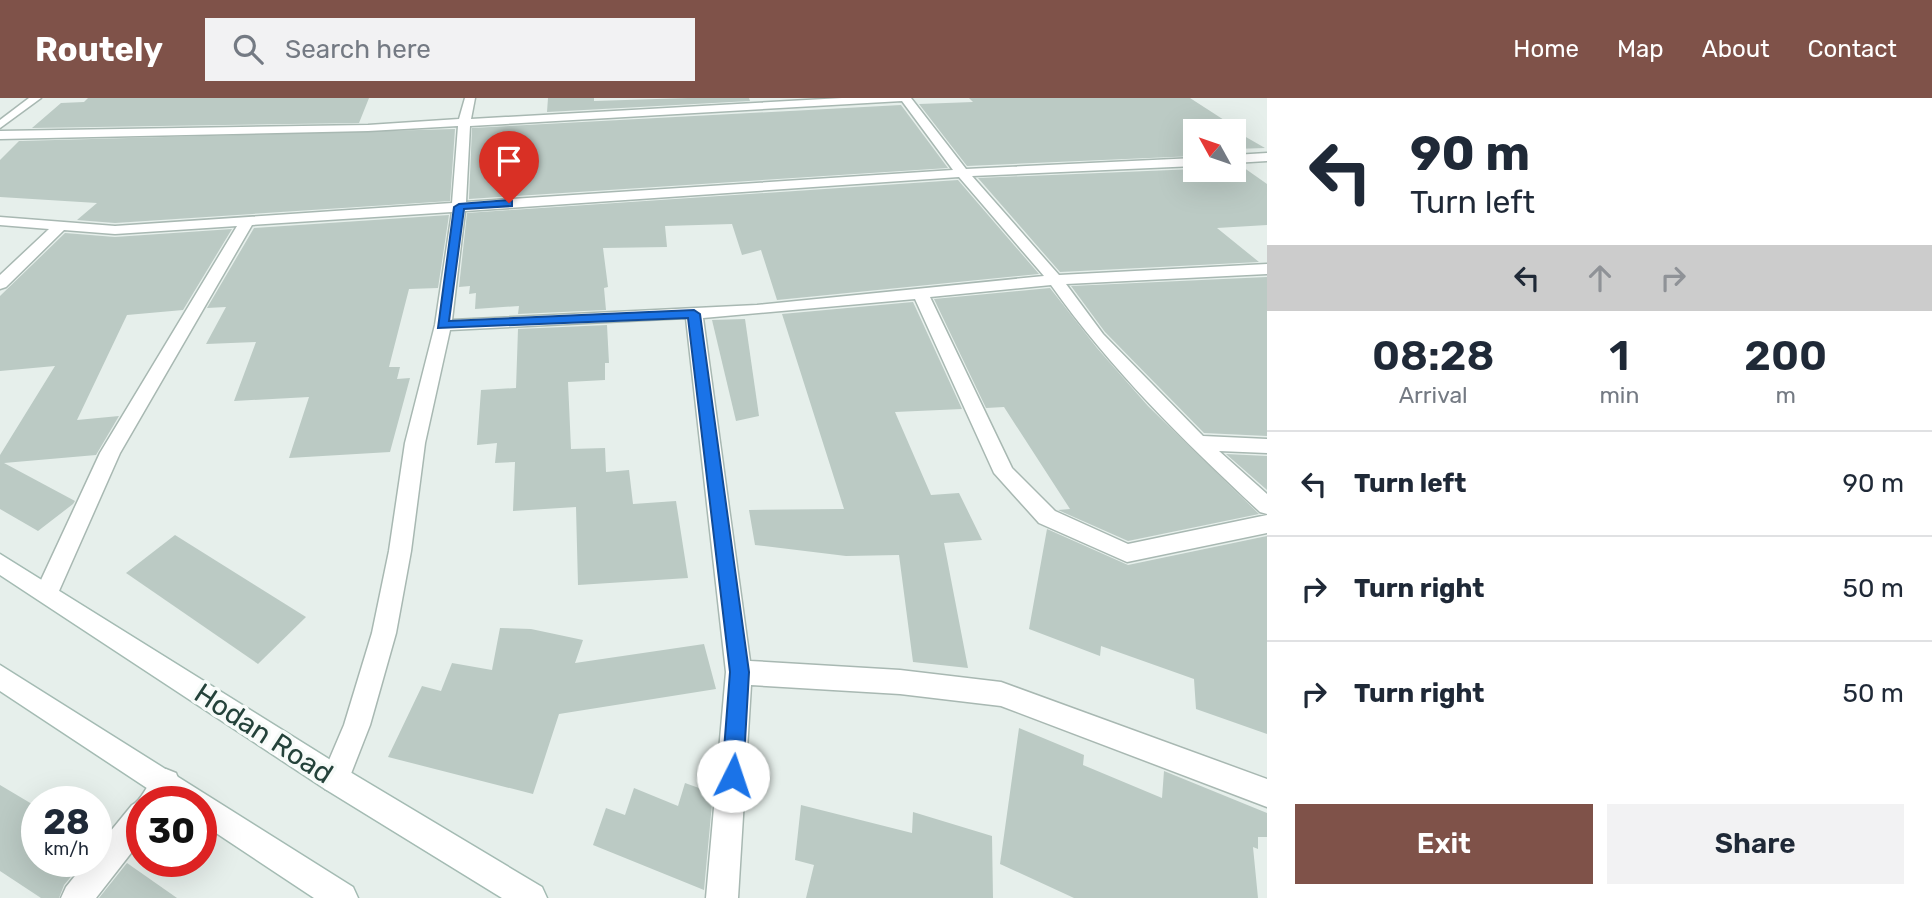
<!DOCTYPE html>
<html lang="en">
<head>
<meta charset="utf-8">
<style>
  :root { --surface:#fff; --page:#f2f2f3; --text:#1f2937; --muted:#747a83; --line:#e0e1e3; --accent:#7f5249 }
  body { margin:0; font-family:Rubik,sans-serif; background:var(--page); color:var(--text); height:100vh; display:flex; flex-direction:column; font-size:26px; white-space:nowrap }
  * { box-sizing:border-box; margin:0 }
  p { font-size:23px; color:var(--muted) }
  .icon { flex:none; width:38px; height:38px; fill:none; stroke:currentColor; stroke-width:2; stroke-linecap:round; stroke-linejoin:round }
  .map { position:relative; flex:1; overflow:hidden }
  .side { display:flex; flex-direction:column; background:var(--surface); width:665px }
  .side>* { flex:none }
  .guide { background:#fff; color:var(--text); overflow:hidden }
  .needle { width:46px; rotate:310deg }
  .controls { position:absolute; left:1183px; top:21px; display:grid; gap:14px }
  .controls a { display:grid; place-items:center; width:63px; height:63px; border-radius:0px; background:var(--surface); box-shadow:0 7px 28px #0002; font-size:35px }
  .speed { position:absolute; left:21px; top:688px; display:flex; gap:14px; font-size:35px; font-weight:700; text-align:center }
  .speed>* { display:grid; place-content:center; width:91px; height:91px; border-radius:50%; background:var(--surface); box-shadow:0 7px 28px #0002; line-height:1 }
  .speed small { font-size:18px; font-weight:400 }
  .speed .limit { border:10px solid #d22; background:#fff; color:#111 }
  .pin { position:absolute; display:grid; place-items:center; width:60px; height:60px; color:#fff; margin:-72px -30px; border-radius:50% 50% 50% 0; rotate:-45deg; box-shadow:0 0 7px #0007 }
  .pin .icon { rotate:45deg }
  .me { position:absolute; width:77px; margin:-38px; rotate:4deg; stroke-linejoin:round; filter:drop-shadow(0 0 5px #0008) }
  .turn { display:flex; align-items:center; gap:24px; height:147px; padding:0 28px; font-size:32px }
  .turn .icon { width:91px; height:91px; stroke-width:2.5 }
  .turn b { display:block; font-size:49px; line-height:60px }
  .lanes { display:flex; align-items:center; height:66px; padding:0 28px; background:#0003; justify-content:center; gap:35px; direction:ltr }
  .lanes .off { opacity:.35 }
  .eta { display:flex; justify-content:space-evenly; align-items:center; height:119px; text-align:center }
  .eta b { font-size:42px; font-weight:600; line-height:49px }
  .button { display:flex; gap:14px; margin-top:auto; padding:14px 28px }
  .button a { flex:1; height:80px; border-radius:0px; background:var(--accent); color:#fff; font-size:28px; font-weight:600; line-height:80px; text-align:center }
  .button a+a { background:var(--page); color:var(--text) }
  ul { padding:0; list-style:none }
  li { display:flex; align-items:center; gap:21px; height:105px; padding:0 28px; border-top:2px solid var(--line) }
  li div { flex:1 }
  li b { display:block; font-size:26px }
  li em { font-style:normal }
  header { display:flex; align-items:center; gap:42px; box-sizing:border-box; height:98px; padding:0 35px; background:var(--accent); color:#fff }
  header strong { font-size:33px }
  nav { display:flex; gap:38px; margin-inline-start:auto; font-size:24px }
  .search { width:490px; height:63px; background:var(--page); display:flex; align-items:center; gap:18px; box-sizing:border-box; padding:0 24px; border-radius:0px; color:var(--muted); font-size:26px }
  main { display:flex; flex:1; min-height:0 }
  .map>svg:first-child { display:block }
  .building { fill:#bbcac4 }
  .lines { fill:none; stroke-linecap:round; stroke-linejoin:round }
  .minor-casing { stroke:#a8b8b2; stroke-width:3 }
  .secondary-casing { stroke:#a4bbb3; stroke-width:3 }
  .minor { fill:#fff; fill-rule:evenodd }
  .secondary { fill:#fff; fill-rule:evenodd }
  .route { fill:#1a73e8; stroke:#114b97; stroke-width:2 }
  .labels { text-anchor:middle; stroke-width:7; stroke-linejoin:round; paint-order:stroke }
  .near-street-label { font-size:28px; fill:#24423a; stroke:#f7fbf9 }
</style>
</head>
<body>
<header>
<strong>Routely</strong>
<div class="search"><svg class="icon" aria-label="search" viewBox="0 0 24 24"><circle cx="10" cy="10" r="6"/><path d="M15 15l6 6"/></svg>Search here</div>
<nav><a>Home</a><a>Map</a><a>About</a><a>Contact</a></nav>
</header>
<main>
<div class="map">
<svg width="1267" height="800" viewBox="0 0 1267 800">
  <rect width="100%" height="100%" fill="#e6efeb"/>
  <g class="building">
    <path d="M88,0H369L359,25L32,30L61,5L84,4Z"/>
    <path d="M548,0H594V3L688,0H749L750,3L547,14Z"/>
    <path d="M969,0H1190L1238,31H1232L1265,50L1234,51V33H1195V58L967,68L919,6L973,4Z"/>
    <path d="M901,7L948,70L469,101L472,30Z"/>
    <path d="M455,31L450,103L115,125L77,122L97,105L0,99V62L19,43Z"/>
    <path d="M1234,67H1240L1267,86V127L1217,130L1259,164L1060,174L978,80L1195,71L1234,72Z"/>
    <path d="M958,82L1039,176L777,202L761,152L742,157L732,126L665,128L667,149L603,150L608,189L604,190L606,212L518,216L519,208L475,211L476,195L469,196L470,188L459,189L467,115Z"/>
    <path d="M449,117L438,190L409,191L389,269H400L397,281L410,280L390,354L289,360L309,299L234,303L256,244L206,246L226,209L207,210L254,130Z"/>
    <path d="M232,131L183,212L127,217L77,322L119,318L96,357L4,365L75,403L73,406L38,433L0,411V357L55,268L0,273V198L65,135L115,139Z"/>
    <path d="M1267,179V338L1204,335L1105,234L1071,188Z"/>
    <path d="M1050,190L1097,250L1148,308L1259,416L1128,443L1058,412L1070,411L1004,309L986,310L934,201Z"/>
    <path d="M913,204L962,311L895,314L931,397L959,395L982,442L944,445L968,570L913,564L899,457L846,458L755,447L749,412L844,411L782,216Z"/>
    <path d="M745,221L759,318L736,323L712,222Z"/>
    <path d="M607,227L609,265H605V282L568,284L571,351L605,350L606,374L629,372L633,406L676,403L688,480L578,487L576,409L513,413L515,364L495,365L497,345L477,347L481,292L516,290L518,231Z"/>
    <path d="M1226,356L1267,358V392Z"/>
    <path d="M1047,431L1128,467L1267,438V636L1196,611L1194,581L1101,548L1100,558L1029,531Z"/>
    <path d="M175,437L306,519L258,566L126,475Z"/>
    <path d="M500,530L531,531L583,542L575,565L704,546L716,591L559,616L533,696L388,659L422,588L441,593L452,565L492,572Z"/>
    <path d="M1019,630L1084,657L1083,667L1162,700L1164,673L1267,715V739H1258V751L1253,749L1258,800H1074L1000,766Z"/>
    <path d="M685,685L713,695L704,792L593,747L606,710L625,717L634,690L678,708Z"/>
    <path d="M0,687L37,709V763H84L64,787L59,800H41L0,773Z"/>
    <path d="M801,707L912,735L913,714L992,738L993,800H806L814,767L795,762Z"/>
    <path d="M127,765L177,800H99Z"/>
  </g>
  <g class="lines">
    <g class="minor-casing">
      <g id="minor">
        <path d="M29,0H41L0,30V22Z"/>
        <path d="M465,0H475L471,21L842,0H911L966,71L1195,60V68L972,78L1059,177L1267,166V176L1066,186L1103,236L1203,338L1267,341V355L1219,353L1267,396V416L1260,414C1183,342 1112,273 1051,187L930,199L1012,370L1055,413L1128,446L1267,417V435L1127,464L1039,425L994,375L915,201L703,220L750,563L900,572L1001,584L1267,681V709L1001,608L900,596L751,587L738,800H706L726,574L686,220L450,232L425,345L411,453L396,535L370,627L345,691L335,695L325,691L321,681L344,627L372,535L389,453L405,345L435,227L452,114L252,127L120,355L55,502L47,505L39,502L35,495L100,355L237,128L115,136L64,132L6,189L0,191V177L49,131L0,127V119L115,128L452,105L458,28L368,33L0,41V33L368,27L459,21ZM902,3L953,72L466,104L470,28ZM959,79L1044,178L757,207L452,222L465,113Z"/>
        <path d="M1267,55V63L1234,65V57Z"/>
        <path d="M166,671L176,675L180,685L170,704H142V741L96,800H61L66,789L87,763H96V751L132,707C145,701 147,679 166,671Z"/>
      </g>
    </g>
    <g class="secondary-casing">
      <g id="secondary">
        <path d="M0,456L345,671L542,789L547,800H502L325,691L0,477Z"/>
        <path d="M0,567L353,789L358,800H314L201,725V704H168L0,593Z"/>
      </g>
    </g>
    <use href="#minor" class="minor"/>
    <use href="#secondary" class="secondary"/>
  </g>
  <path class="route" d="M509,102L512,103V108L464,111L449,223L694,212L700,216L749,574L743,678L740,685L733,688L725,685L722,678L730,574L688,220L438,230L454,109L459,106Z"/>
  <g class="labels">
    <g class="near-street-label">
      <text transform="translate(264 635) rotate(33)" y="10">Hodan Road</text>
    </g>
  </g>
</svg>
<div class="controls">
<a><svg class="needle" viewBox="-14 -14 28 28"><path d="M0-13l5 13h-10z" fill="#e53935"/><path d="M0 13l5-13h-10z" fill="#747a83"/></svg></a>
</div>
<div class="speed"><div>28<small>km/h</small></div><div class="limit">30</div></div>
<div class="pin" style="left:509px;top:105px;background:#d93025"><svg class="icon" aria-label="arrive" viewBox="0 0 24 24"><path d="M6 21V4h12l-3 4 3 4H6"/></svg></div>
<svg class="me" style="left:733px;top:678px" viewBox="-20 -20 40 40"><circle r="19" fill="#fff"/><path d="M0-13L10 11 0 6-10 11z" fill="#1a73e8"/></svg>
</div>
<section class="side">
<div class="guide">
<div class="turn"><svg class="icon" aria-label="left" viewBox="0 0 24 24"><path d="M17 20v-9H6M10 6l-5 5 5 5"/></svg><div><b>90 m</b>Turn left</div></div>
<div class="lanes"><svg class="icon" aria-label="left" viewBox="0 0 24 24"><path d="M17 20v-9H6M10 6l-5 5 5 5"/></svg><svg class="icon off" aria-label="ahead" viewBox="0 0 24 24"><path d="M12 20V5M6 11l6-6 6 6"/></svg><svg class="icon off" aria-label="right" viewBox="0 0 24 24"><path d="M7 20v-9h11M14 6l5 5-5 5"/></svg></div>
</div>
<div class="eta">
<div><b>08:28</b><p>Arrival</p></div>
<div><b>1</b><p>min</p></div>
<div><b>200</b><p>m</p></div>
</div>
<ul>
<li><svg class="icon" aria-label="left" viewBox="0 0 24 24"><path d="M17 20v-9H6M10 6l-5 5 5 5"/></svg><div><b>Turn left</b></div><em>90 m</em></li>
<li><svg class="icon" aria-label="right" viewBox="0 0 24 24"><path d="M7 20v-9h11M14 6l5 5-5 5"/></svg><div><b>Turn right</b></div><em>50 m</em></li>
<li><svg class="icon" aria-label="right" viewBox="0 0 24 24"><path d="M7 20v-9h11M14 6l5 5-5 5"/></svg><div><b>Turn right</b></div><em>50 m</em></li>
</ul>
<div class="button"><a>Exit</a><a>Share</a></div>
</section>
</main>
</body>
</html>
